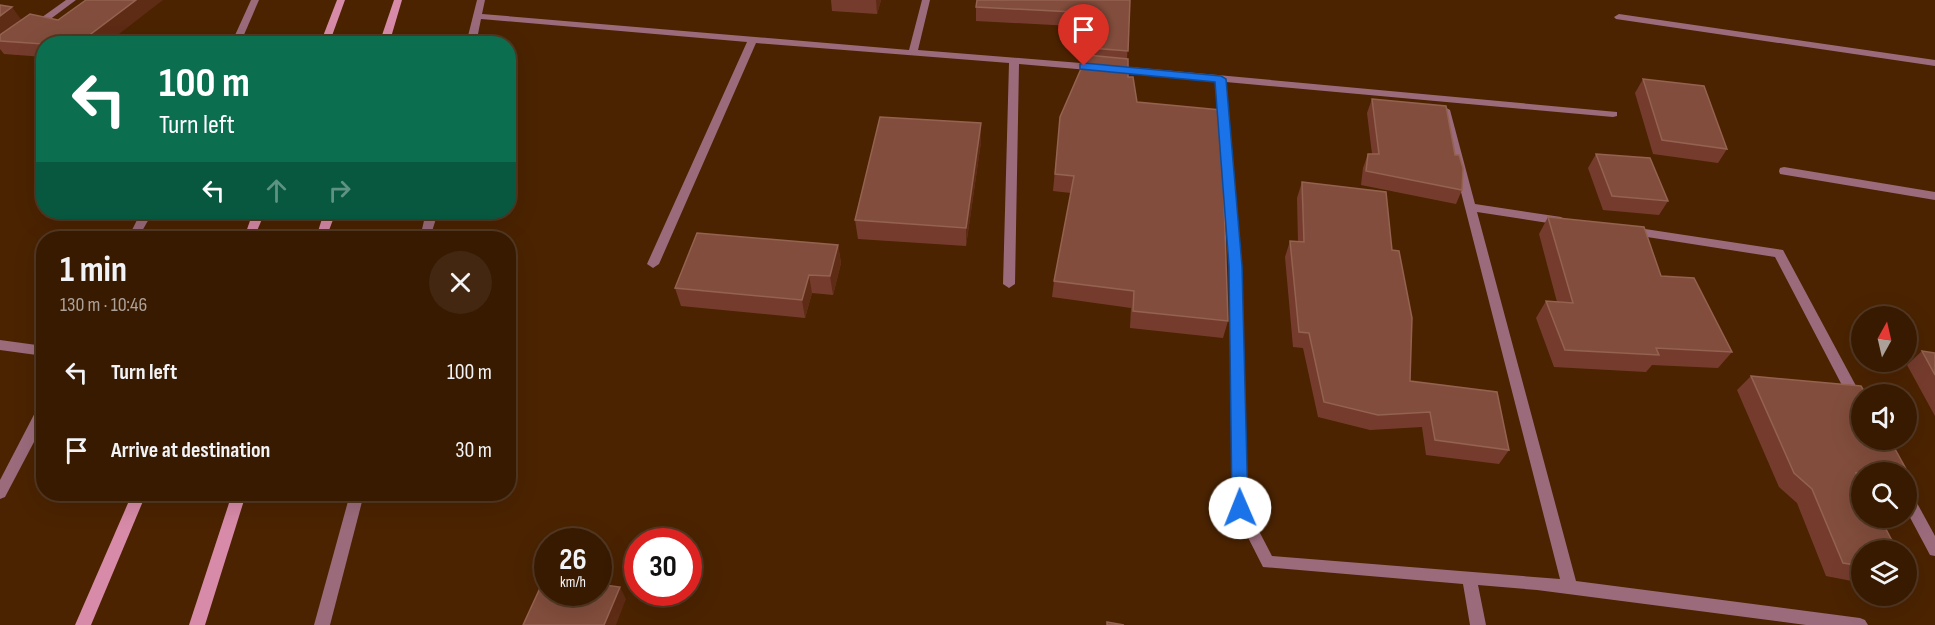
<!DOCTYPE html>
<html lang="en">
<head>
<meta charset="utf-8">
<style>
  :root { --surface:#381a01; --page:#432710; --text:#f1f3f6; --muted:#aba199; --line:#523823 }
  body { margin:0; font-family:"Sofia Sans Condensed",sans-serif; background:var(--page); color:var(--text); height:100vh; display:flex; flex-direction:column; font-size:22px; white-space:nowrap }
  * { box-sizing:border-box; margin:0 }
  p { font-size:20px; color:var(--muted) }
  .icon { flex:none; width:33px; height:33px; fill:none; stroke:currentColor; stroke-width:2; stroke-linecap:round; stroke-linejoin:round }
  .map { position:relative; flex:1; overflow:hidden }
  .details { position:absolute; left:36px; top:231px; width:480px; height:270px; display:flex; flex-direction:column; background:var(--surface); border-radius:24px; box-shadow:0 6px 24px #0002,0 0 0 2px var(--line) }
  .details>* { flex:none }
  .banner { position:absolute; left:36px; top:36px; width:480px; height:183px; border-radius:24px; box-shadow:0 6px 24px #0002,0 0 0 2px var(--line); background:#0b6e4f; color:#fff; overflow:hidden }
  .needle { width:39px; rotate:8deg }
  .controls { position:absolute; left:1851px; top:306px; display:grid; gap:12px }
  .controls a { display:grid; place-items:center; width:66px; height:66px; border-radius:50%; background:var(--surface); box-shadow:0 6px 24px #0002,0 0 0 2px var(--line); font-size:30px }
  .speed { position:absolute; left:534px; top:528px; display:flex; gap:12px; font-size:30px; font-weight:700; text-align:center }
  .speed>* { display:grid; place-content:center; width:78px; height:78px; border-radius:50%; background:var(--surface); box-shadow:0 6px 24px #0002,0 0 0 2px var(--line); line-height:1 }
  .speed small { font-size:15px; font-weight:400 }
  .speed .limit { border:9px solid #d22; background:#fff; color:#111 }
  .pin { position:absolute; display:grid; place-items:center; width:51px; height:51px; color:#fff; margin:-62px -26px; border-radius:50% 50% 50% 0; rotate:-45deg; box-shadow:0 0 6px #0007 }
  .pin .icon { rotate:45deg }
  .me { position:absolute; width:66px; margin:-33px; rotate:359deg; stroke-linejoin:round; filter:drop-shadow(0 0 4px #0008) }
  .turn { display:flex; align-items:center; gap:21px; height:126px; padding:0 24px; font-size:27px }
  .turn .icon { width:78px; height:78px; stroke-width:2.5 }
  .turn b { display:block; font-size:42px; line-height:51px }
  .lanes { display:flex; align-items:center; height:57px; padding:0 24px; background:#0003; justify-content:center; gap:30px; direction:ltr }
  .lanes .off { opacity:.35 }
  .round { display:grid; place-items:center; flex:none; width:63px; height:63px; border-radius:32px; background:var(--page) }
  .overview { display:flex; align-items:center; justify-content:space-between; height:102px; padding:0 24px }
  h1 { font-size:36px; font-weight:700; line-height:45px }
  ul { padding:0; list-style:none }
  li { display:flex; align-items:center; gap:18px; height:78px; padding:0 24px }
  li div { flex:1 }
  li b { display:block; font-size:22px }
  li em { font-style:normal }
  .map>svg:first-child { display:block }
  .lines { fill:none; stroke-linecap:round; stroke-linejoin:round }
  .street { fill:#9b6b7c; fill-rule:evenodd }
  .secondary { fill:#d88ba8; fill-rule:evenodd }
  .wall { fill:#753c2d }
  .shaded-wall { fill:#5e2b15 }
  .building { fill:#824d3c; stroke:#946250; stroke-width:1.5 }
  .route { fill:#1a73e8; stroke:#114b97; stroke-width:1.5 }
</style>
</head>
<body>
<div class="map">
<svg width="1935" height="625" viewBox="0 0 1935 625">
  <rect width="100%" height="100%" fill="#4b2301"/>
  <g class="lines">
    <g class="street">
      <path d="M66,0H76L37,29H31V25Z"/>
      <path d="M251,0H259L240,44H231Z"/>
      <path d="M477,0H485L482,14L909,50L922,0H930L918,50L1130,67L1617,112V116L1613,117L1226,82L1242,266L1247,508L1272,556L1560,579L1440,110L1445,107L1450,110L1475,204L1561,217L1567,221L1561,225L1477,212L1576,581L1860,618L1865,620L1868,625H1806L1537,590L1478,585L1486,625H1470L1463,584L1263,567L1233,508L1230,266L1216,81L1019,64L1015,284L1009,288L1003,284L1009,63L756,43L659,264L653,268L647,264L747,42L481,19L476,44H466Z"/>
      <path d="M1619,14L1935,60V66L1616,19L1614,17Z"/>
      <path d="M1784,167L1935,192V200L1780,174L1779,171L1780,168Z"/>
      <path d="M141,212H153L138,238H128Z"/>
      <path d="M426,212H438L430,238H420Z"/>
      <path d="M1632,227L1783,250L1862,397V415L1857,414L1775,257L1628,234L1626,231Z"/>
      <path d="M0,340L44,346V356L0,350Z"/>
      <path d="M44,404V423L5,497L0,499V480L39,405Z"/>
      <path d="M1906,490L1911,492L1935,536V556L1930,555L1906,510Z"/>
      <path d="M350,494H364L330,625H314Z"/>
    </g>
    <g class="secondary">
      <path d="M337,0H345L329,44H320Z"/>
      <path d="M394,0H402L389,44H379Z"/>
      <path d="M253,212H265L254,238H244Z"/>
      <path d="M324,212H336L326,238H316Z"/>
      <path d="M132,494H146L91,625H75Z"/>
      <path d="M232,494H246L205,625H189Z"/>
    </g>
  </g>
  <g class="wall">
    <path d="M831,0H881L877,14L832,11Z"/>
    <path d="M1130,0L1127,59L1128,77L1137,102L1228,321L1223,338L1130,328L1131,308L1052,297L1054,281L1071,193L1053,191L1060,117L1090,56L1091,48L1095,38L1071,36L1072,26L976,21V7Z"/>
    <path d="M0,5L22,20H58L44,44V57L4,54L0,49Z"/>
    <path d="M1643,79L1727,149L1718,163L1653,154L1635,93Z"/>
    <path d="M1372,99L1462,190L1456,204L1361,185L1363,168L1368,154H1372L1367,113Z"/>
    <path d="M981,123V142L966,246L858,239L855,220Z"/>
    <path d="M1596,154L1668,201L1659,215L1603,210L1588,168Z"/>
    <path d="M1302,182L1392,250L1410,381L1509,450L1499,464L1426,455L1422,427L1370,430L1318,417L1303,348L1293,347L1285,257L1290,241L1298,242L1297,198Z"/>
    <path d="M1548,217L1661,276L1732,352L1718,368L1652,365L1646,372L1554,367L1536,318L1546,301L1557,302L1539,234Z"/>
    <path d="M838,245L841,263L833,295L812,293L805,318L681,306L675,288Z"/>
    <path d="M1922,351L1935,353V416L1907,365Z"/>
    <path d="M1751,376L1861,386L1866,394H1862V440H1890L1911,478L1906,482V472H1862V518H1880L1897,550H1862V583L1826,576L1797,503L1779,487L1737,390Z"/>
  </g>
  <g class="shaded-wall">
    <path d="M136,0H163L106,44H82L83,40Z"/>
    <path d="M876,0H881L877,14Z"/>
    <path d="M12,7L26,26L0,41V16Z"/>
    <path d="M981,123V142L966,246V228Z"/>
    <path d="M838,245L841,263L833,295L830,276Z"/>
    <path d="M809,275L812,293L805,318L802,300Z"/>
    <path d="M620,587L626,599L616,625H604Z"/>
  </g>
  <g class="building">
    <path d="M86,0H136L83,40L82,44H44L0,41V35L30,14L58,20Z"/>
    <path d="M977,0H1130L1128,51L1091,48L1101,25L1073,23L1074,12L976,7Z"/>
    <path d="M0,5L12,7L0,16Z"/>
    <path d="M1087,55L1128,59V77H1133L1137,102L1221,110L1228,321L1133,311L1134,291L1054,281L1074,176L1055,174L1060,117Z"/>
    <path d="M1643,79L1704,86L1727,149L1662,140Z"/>
    <path d="M1372,99L1446,106L1455,155H1459L1463,168L1462,190L1366,171L1368,154H1379Z"/>
    <path d="M880,117L981,123L966,228L855,220Z"/>
    <path d="M1596,154L1650,158L1668,201L1612,196Z"/>
    <path d="M1302,182L1386,192L1392,250L1399,251L1412,318L1410,381L1497,392L1509,450L1435,440L1430,412L1378,415L1324,402L1309,333L1299,332L1290,241L1304,242Z"/>
    <path d="M1548,217L1644,227L1661,276L1694,278L1732,352L1656,348L1659,355L1565,350L1546,301L1573,303Z"/>
    <path d="M697,233L838,245L830,276L809,275L802,300L675,288Z"/>
    <path d="M1922,351L1935,353V375Z"/>
    <path d="M1751,376L1861,386L1866,394H1862V440H1890L1911,478H1906V472L1856,473L1862,483V518H1880L1897,550H1862V566L1843,563L1812,489L1794,473Z"/>
    <path d="M1906,568L1911,577L1906,576Z"/>
    <path d="M546,575H548V592H598V584L620,587L604,625H523Z"/>
    <path d="M1107,622L1124,625H1107Z"/>
  </g>
  <path class="route" d="M1084,63L1221,76L1226,79L1242,266L1248,508L1245,512L1240,515L1234,512L1232,508L1229,266L1215,82L1080,69V64Z"/>
</svg>
<div class="controls">
<a><svg class="needle" viewBox="-14 -14 28 28"><path d="M0-13l5 13h-10z" fill="#e53935"/><path d="M0 13l5-13h-10z" fill="#aba199"/></svg></a>
<a><svg class="icon" aria-label="sound" viewBox="0 0 24 24"><path d="M4 9h4l5-4v14l-5-4H4zM17 9q2 3 0 6"/></svg></a>
<a><svg class="icon" aria-label="search" viewBox="0 0 24 24"><circle cx="10" cy="10" r="6"/><path d="M15 15l6 6"/></svg></a>
<a><svg class="icon" aria-label="layers" viewBox="0 0 24 24"><path d="M12 4l9 5-9 5-9-5zM3 14l9 5 9-5"/></svg></a>
</div>
<div class="speed"><div>26<small>km/h</small></div><div class="limit">30</div></div>
<div class="pin" style="left:1084px;top:66px;background:#d93025"><svg class="icon" aria-label="arrive" viewBox="0 0 24 24"><path d="M6 21V4h12l-3 4 3 4H6"/></svg></div>
<svg class="me" style="left:1240px;top:508px" viewBox="-20 -20 40 40"><circle r="19" fill="#fff"/><path d="M0-13L10 11 0 6-10 11z" fill="#1a73e8"/></svg>
<div class="banner">
<div class="turn"><svg class="icon" aria-label="left" viewBox="0 0 24 24"><path d="M17 20v-9H6M10 6l-5 5 5 5"/></svg><div><b>100 m</b>Turn left</div></div>
<div class="lanes"><svg class="icon" aria-label="left" viewBox="0 0 24 24"><path d="M17 20v-9H6M10 6l-5 5 5 5"/></svg><svg class="icon off" aria-label="ahead" viewBox="0 0 24 24"><path d="M12 20V5M6 11l6-6 6 6"/></svg><svg class="icon off" aria-label="right" viewBox="0 0 24 24"><path d="M7 20v-9h11M14 6l5 5-5 5"/></svg></div>
</div>
<section class="details">
<div class="overview"><div><h1>1 min</h1><p>130 m · 10:46</p></div><a class="round"><svg class="icon" aria-label="close" viewBox="0 0 24 24"><path d="M6 6l12 12M18 6L6 18"/></svg></a></div>
<ul>
<li><svg class="icon" aria-label="left" viewBox="0 0 24 24"><path d="M17 20v-9H6M10 6l-5 5 5 5"/></svg><div><b>Turn left</b></div><em>100 m</em></li>
<li><svg class="icon" aria-label="arrive" viewBox="0 0 24 24"><path d="M6 21V4h12l-3 4 3 4H6"/></svg><div><b>Arrive at destination</b></div><em>30 m</em></li>
</ul>
</section>
</div>
</body>
</html>
